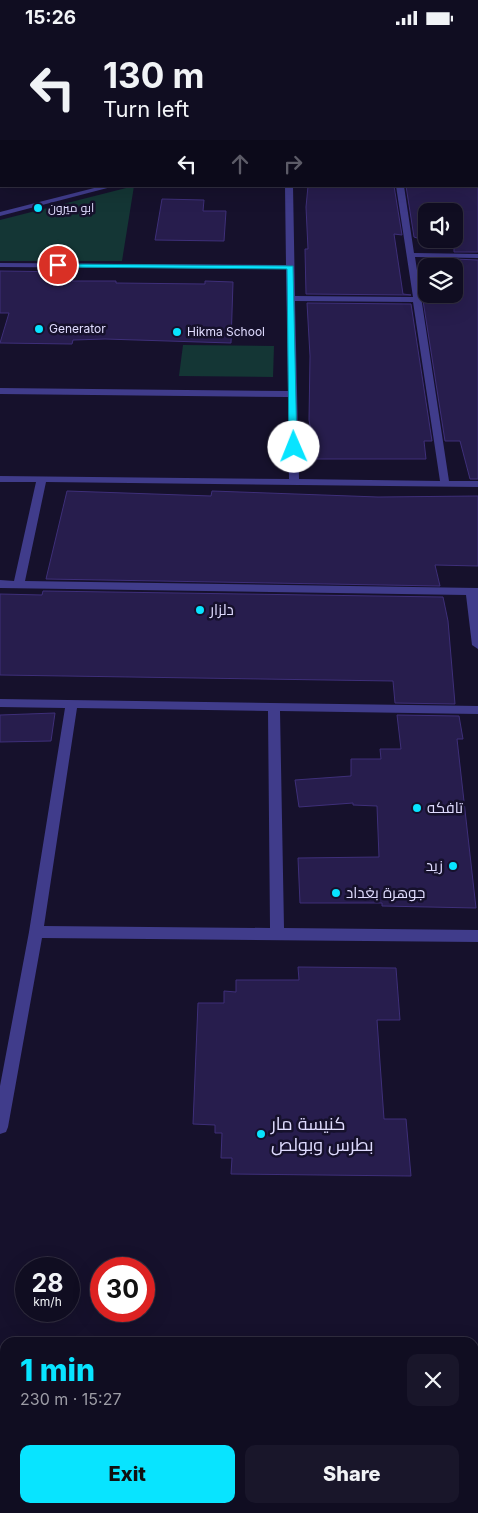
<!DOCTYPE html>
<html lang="en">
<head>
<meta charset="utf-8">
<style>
  :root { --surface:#100d21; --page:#19162a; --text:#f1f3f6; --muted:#9c9ca5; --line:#302d3f; --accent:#08e4ff }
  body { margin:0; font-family:Inter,Cairo,sans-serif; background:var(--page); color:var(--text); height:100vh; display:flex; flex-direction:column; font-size:19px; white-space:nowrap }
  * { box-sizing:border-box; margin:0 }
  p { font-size:16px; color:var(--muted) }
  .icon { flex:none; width:28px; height:28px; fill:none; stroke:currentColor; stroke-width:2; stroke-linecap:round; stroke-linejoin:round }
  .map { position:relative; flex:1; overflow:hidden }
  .sheet { position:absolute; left:0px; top:1302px; width:479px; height:176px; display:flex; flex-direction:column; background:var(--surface); border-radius:15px 15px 0 0; box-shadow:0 5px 20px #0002,0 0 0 1px var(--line) }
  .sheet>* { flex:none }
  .top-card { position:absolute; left:0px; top:0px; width:479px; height:152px; box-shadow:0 5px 20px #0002,0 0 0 1px var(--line); background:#100d21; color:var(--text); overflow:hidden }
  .tools { position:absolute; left:418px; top:168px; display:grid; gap:10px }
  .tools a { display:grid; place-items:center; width:45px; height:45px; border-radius:10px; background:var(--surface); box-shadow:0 5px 20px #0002,0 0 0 1px var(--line); font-size:25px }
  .speed { position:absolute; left:15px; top:1222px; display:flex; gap:10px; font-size:25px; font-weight:700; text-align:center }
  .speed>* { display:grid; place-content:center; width:65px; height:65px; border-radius:50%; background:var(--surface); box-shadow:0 5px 20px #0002,0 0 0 1px var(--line); line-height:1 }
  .speed small { font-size:12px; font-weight:400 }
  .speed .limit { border:8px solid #d22; background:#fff; color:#111 }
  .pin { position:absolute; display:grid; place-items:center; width:42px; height:42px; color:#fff; margin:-21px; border:2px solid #fff; border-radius:50%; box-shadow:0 1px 5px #0007 }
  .me { position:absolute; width:55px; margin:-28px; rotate:359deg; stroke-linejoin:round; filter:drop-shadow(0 0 4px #0008) }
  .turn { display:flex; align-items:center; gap:18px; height:105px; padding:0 20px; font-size:22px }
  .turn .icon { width:65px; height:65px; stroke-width:2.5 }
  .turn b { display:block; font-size:35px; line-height:42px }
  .lanes { display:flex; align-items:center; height:48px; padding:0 20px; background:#0003; justify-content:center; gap:25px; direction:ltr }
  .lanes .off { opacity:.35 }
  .round { display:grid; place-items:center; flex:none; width:52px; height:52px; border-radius:10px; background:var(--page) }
  .summary { display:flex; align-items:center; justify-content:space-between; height:85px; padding:0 20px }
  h1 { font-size:30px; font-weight:800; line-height:38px; color:var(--accent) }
  .primary-button { display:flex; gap:10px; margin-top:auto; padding:10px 20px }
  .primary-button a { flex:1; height:58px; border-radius:10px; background:var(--accent); color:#111; font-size:20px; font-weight:800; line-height:58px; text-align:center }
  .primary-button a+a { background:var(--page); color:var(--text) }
  .status { display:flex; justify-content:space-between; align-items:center; height:35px; padding:0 25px; background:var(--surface); direction:ltr }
  .status svg { height:14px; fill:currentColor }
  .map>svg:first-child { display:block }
  .green { fill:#143635 }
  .building { fill:#271d4d; stroke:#3e2f79; fill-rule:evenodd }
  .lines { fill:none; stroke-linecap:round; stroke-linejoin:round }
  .minor { fill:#403c8b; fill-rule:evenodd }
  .route { fill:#08e4ff; stroke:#0594a6 }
  .poi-dot { fill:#08e4ff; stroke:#16112c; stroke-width:2 }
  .labels { text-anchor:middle; stroke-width:5; stroke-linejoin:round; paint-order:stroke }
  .far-poi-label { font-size:12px; fill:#e0dcff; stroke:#16112c; text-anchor:start }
  .poi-label { font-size:15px; fill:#e0dcff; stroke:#16112c; text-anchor:start }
  .near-poi-label { font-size:18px; fill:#e0dcff; stroke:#16112c; text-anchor:start }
</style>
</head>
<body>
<div class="status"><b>15:26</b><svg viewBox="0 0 49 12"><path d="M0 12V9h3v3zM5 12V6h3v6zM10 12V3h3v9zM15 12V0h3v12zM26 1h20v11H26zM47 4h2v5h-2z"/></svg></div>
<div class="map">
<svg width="478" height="1478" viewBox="0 0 478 1478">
  <rect width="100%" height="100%" fill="#16112c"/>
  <g class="green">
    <path d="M134,151L122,226H0V185Z"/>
    <path d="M183,310L274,311L273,342L179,341Z"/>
  </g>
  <g class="building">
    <path d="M308,151H394L402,200L394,199L403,259L411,260L306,259L305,214H308L306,172Z"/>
    <path d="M406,151H478V217H454V209H435L414,202ZM426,176H454V204H426Z"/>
    <path d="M162,164L204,165L203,176H226L224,206L155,205Z"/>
    <path d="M454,224L478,225V444H470L460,406H445L422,259H454Z"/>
    <path d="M0,236L74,237L72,246H116V248L205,249V246L233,247L231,308L105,304L73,305L72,309L0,308L9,278H0Z"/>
    <path d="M307,268L411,269L432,406H424L426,424H316L309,385L310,321Z"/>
    <path d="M67,456L211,461L212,456L378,462L478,461V531L435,530L440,551L46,544Z"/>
    <path d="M43,556L443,562L448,586L455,669L395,668L393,646L0,640V559L42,560Z"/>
    <path d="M55,678L51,706L0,707V680Z"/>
    <path d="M397,680L459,681L463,704H457L476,873L382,871V868H300L298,823L379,822L377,771L353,770V768L299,772L295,745L351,741V724H381L380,714H401Z"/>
    <path d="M298,932L396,933L400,985H377L384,1084H406L411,1141L231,1139L232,1123H221L222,1098H215V1090L193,1089L198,968H224V956L236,957V945H299Z"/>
  </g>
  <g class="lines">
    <g class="minor">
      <path d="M465,0H478V2L466,1Z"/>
      <path d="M0,7L1,8V12H0Z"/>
      <rect x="0" y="38" width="1" height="4"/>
      <path d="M102,151H115L0,181V177Z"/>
      <path d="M285,151H293L295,261L413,262L396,151H404L414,218L478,219V223L415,222L449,446H478V452L46,447L25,546L478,553V614L472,610L466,560L0,553V545L14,546L36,447H0V441L289,444L288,362L0,359V353L288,356L286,234L0,232V228L286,230ZM295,266L413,267L440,446L299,444Z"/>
      <path d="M0,664L478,671V679L280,676L284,893L478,895V907L42,903L8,1092L6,1097L0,1099V1051L29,897L65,673L0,672ZM77,673L268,676L270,893L44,891Z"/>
    </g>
  </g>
  <path class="route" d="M56,229L293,231L297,414L289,412L287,234L58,232Z"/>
  <g class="poi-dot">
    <circle cx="38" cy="173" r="5"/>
    <circle cx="39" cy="294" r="5"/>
    <circle cx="177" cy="297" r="5"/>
    <circle cx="200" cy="575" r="5"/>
    <circle cx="417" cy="773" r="5"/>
    <circle cx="453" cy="831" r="5"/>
    <circle cx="336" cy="858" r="5"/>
    <circle cx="261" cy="1099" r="5"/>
  </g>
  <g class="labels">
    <g class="far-poi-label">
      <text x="48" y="177">ابو ميرون</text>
      <text x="49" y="298">Generator</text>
      <text x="187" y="301">Hikma School</text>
    </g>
    <g class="poi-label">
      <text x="210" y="580">دلزار</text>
      <text x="427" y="778">تافكه</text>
      <text x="443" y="836" text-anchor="end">زيد</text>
      <text x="346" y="863">جوهرة بغداد</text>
    </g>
    <g class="near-poi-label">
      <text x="271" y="1095">كنيسة مار<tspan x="271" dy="21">بطرس وبولص</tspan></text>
    </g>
  </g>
</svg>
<div class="tools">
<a><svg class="icon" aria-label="sound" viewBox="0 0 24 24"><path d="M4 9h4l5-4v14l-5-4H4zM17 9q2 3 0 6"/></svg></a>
<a><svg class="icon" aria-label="layers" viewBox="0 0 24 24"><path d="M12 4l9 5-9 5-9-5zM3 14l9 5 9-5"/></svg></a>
</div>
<div class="speed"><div>28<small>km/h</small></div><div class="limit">30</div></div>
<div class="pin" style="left:58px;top:230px;background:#d93025"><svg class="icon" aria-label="arrive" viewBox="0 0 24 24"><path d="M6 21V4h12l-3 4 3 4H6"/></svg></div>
<svg class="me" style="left:294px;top:412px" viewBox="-20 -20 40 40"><circle r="19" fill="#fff"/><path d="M0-13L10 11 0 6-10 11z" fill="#08e4ff"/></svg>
<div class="top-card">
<div class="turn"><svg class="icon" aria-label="left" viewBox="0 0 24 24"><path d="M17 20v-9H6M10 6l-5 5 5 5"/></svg><div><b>130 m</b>Turn left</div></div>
<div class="lanes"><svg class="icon" aria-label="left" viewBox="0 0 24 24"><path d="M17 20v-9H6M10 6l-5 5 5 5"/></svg><svg class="icon off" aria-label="ahead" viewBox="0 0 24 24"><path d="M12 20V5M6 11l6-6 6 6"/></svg><svg class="icon off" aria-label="right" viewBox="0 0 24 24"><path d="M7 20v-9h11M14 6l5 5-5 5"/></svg></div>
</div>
<section class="sheet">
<div class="summary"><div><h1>1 min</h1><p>230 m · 15:27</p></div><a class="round"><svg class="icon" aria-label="close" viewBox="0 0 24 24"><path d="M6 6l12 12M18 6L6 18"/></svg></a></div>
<div class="primary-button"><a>Exit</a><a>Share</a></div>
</section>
</div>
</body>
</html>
